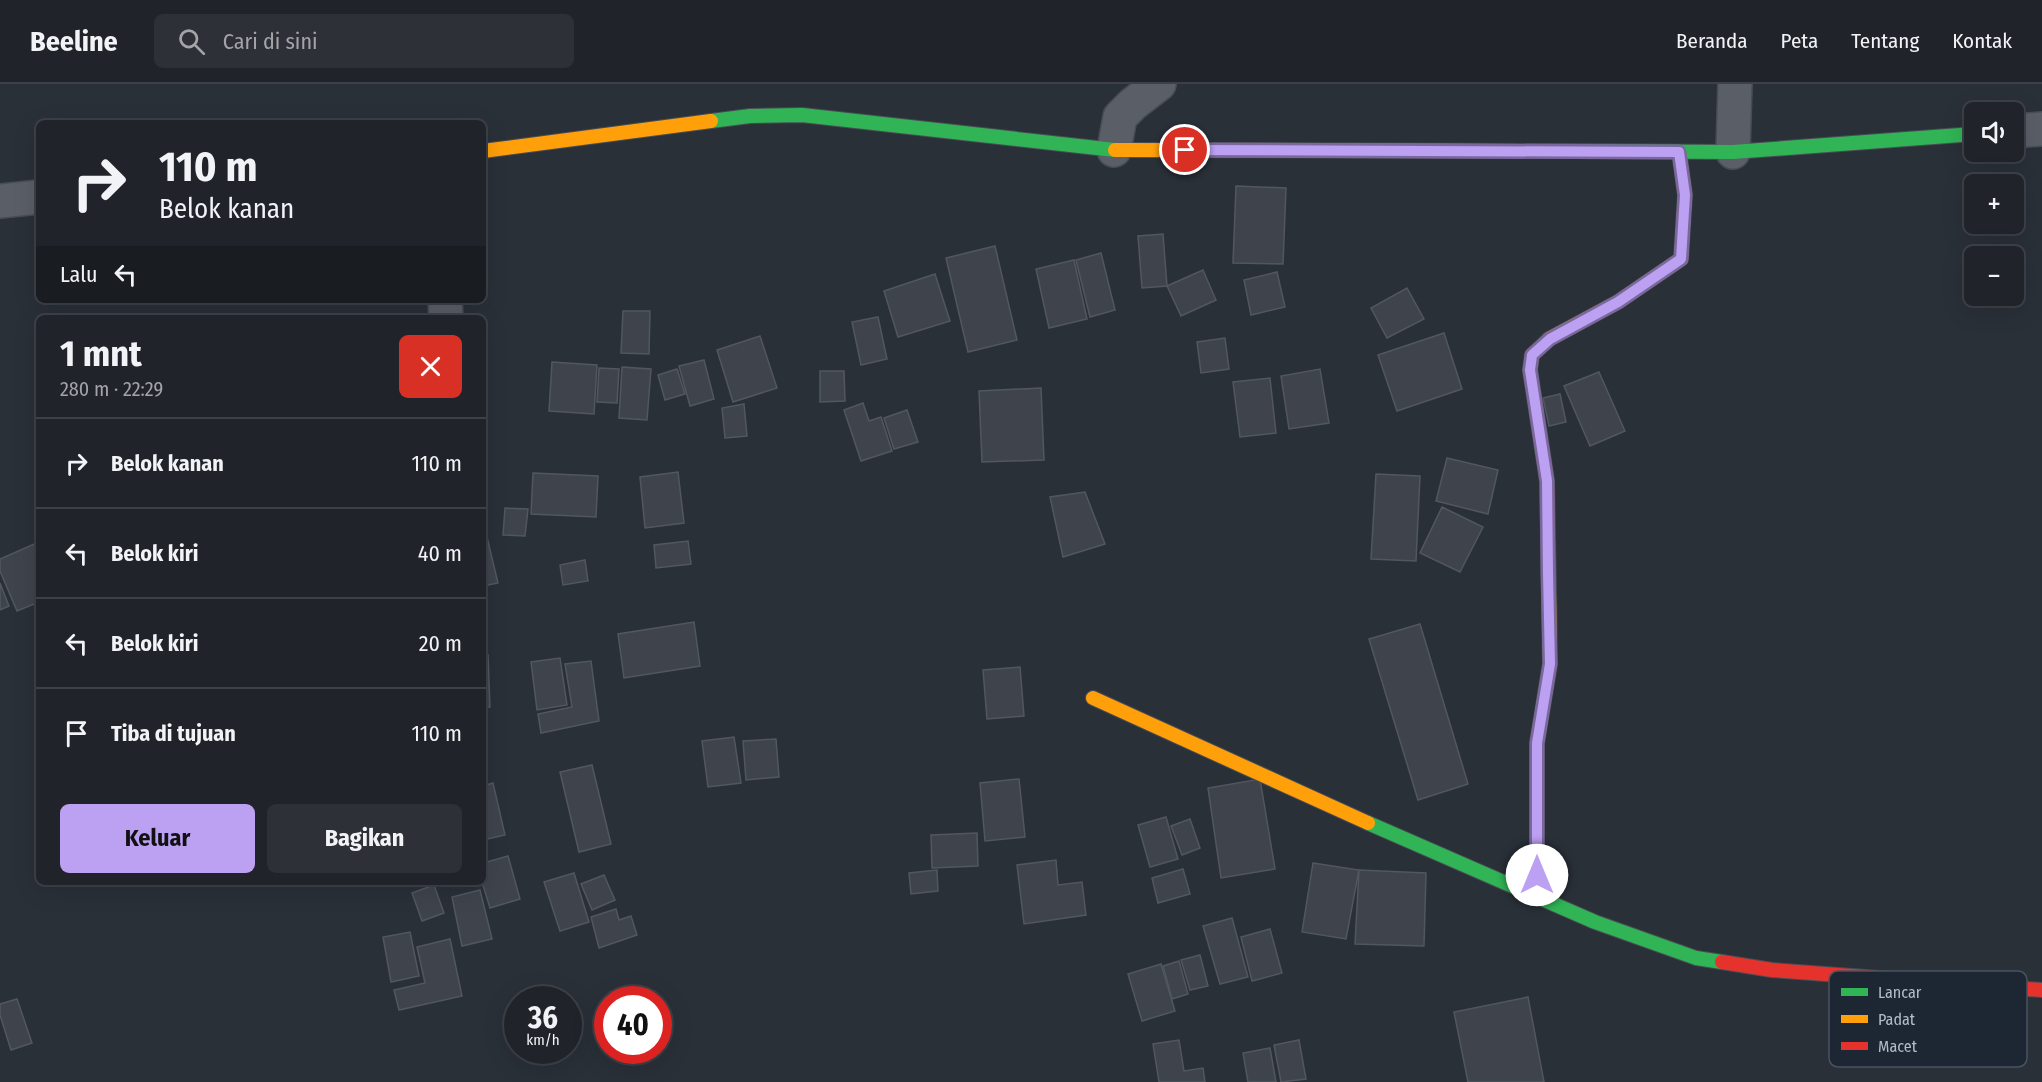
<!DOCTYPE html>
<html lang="id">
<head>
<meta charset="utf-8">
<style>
  :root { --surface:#20242a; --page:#2d3036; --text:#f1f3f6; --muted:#a2a4a8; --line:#3d4147; --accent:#bca0f2 }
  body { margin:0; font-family:"Fira Sans Condensed",sans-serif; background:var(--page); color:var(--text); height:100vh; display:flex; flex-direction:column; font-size:22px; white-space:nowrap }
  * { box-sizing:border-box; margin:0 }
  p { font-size:20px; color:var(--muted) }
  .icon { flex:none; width:33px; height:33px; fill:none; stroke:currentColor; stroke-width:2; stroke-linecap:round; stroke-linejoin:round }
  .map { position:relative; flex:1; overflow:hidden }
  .sheet { position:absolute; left:36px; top:231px; width:450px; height:570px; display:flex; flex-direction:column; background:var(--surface); border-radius:9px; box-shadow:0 6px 24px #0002,0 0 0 2px var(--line) }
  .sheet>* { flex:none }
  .hud { position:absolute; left:36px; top:36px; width:450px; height:183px; border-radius:9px; box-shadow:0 6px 24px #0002,0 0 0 2px var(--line); background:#20242a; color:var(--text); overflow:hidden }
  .buttons { position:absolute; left:1964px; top:18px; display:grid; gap:12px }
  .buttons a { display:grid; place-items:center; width:60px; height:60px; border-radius:9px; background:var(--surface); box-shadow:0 6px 24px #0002,0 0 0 2px var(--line); font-size:30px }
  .speed { position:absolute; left:504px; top:902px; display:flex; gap:12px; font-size:30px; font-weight:700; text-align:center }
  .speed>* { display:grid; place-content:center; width:78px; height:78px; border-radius:50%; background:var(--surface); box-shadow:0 6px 24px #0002,0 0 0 2px var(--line); line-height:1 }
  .speed small { font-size:15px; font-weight:400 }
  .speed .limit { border:9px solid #d22; background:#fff; color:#111 }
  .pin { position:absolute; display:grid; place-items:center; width:51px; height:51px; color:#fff; margin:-26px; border:3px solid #fff; border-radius:50%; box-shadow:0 2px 6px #0007 }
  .me { position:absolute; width:66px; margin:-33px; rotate:0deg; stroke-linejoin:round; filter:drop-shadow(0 0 4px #0008) }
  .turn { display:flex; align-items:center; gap:21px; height:126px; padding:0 24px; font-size:27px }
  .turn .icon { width:78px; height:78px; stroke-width:2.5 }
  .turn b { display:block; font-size:42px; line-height:51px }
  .then { display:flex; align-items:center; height:57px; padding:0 24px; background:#0003; gap:12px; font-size:22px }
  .round { display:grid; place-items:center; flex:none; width:63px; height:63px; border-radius:9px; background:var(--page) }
  .head { display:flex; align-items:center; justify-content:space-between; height:102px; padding:0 24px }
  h1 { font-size:36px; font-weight:700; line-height:45px }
  .action { display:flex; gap:12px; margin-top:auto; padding:12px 24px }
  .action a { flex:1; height:69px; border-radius:9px; background:var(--accent); color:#111; font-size:24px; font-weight:700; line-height:69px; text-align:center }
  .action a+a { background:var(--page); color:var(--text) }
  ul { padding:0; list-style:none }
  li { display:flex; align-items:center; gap:18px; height:90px; padding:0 24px; border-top:2px solid var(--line) }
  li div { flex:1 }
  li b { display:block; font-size:22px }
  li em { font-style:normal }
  header { display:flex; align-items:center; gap:36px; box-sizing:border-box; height:84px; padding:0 30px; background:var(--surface); border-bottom:2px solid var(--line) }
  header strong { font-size:28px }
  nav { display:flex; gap:33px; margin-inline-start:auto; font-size:21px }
  .search { width:420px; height:54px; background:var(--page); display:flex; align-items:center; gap:15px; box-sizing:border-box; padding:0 21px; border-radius:9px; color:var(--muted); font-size:22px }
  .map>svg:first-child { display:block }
  .building { fill:#3f444c; stroke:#52575f; stroke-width:1.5 }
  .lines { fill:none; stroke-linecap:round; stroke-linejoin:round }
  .street-casing { stroke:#484c55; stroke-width:36 }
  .fast-casing { stroke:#484c55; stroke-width:16 }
  .slow-casing { stroke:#484c55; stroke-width:16 }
  .jam-casing { stroke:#484c55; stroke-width:16 }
  .street { stroke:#5a5e66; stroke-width:33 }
  .fast { stroke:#30b455; stroke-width:14 }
  .slow { stroke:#ff9f0a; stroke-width:14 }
  .jam { stroke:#e5322d; stroke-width:14 }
  .route-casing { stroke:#7a689d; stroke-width:15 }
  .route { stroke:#bca0f2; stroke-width:10 }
  .key { fill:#1d2633; stroke:#4a5360; stroke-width:1.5 }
  .key-label { font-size:16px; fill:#b4bcc9 }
</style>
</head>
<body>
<header>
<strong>Beeline</strong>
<div class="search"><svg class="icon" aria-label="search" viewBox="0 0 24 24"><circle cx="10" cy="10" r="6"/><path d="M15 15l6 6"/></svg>Cari di sini</div>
<nav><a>Beranda</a><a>Peta</a><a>Tentang</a><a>Kontak</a></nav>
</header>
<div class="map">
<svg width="2042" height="998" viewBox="0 0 2042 998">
  <rect width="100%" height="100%" fill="#2a3038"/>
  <g class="building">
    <path d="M1236,102L1286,104L1283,180L1233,179Z"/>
    <path d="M1163,150L1167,202L1142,204L1138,152Z"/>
    <path d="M995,162L1017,256L968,268L946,174Z"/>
    <path d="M1101,169L1115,226L1090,233L1076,176Z"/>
    <path d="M1074,176L1087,235L1049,244L1036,185Z"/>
    <path d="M1203,186L1216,216L1181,232L1167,202Z"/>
    <path d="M1277,188L1285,223L1251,231L1244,196Z"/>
    <path d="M935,190L950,237L898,253L884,207Z"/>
    <path d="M1407,204L1424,235L1387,254L1371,224Z"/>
    <path d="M623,227H650L649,270L621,269Z"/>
    <path d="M878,233L887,275L861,281L852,238Z"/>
    <path d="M1444,249L1462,305L1397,327L1378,271Z"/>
    <path d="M760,252L777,304L733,318L717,266Z"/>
    <path d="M1225,254L1229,285L1201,289L1197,258Z"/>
    <path d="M704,276L714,315L690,322L679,282Z"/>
    <path d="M552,278L597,281L594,330L549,327Z"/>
    <path d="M622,283L651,285L647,336L619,334Z"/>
    <path d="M599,284L619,285L617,319L597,318Z"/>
    <path d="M677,285L685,310L665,316L658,291Z"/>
    <path d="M1320,285L1329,339L1289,345L1281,292Z"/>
    <path d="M820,287H844L845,317L820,318Z"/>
    <path d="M1599,288L1625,347L1590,362L1564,302Z"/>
    <path d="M1270,294L1276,349L1240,353L1233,298Z"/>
    <path d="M1041,304L1044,376L982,378L979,307Z"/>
    <path d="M1560,310L1566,338L1549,342L1543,314Z"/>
    <path d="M863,319L869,337L881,333L892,367L861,377L844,326Z"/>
    <path d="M744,320L747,352L725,354L722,324Z"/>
    <path d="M907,326L918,358L894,365L884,334Z"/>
    <path d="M1447,374L1498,386L1488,430L1436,417Z"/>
    <path d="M678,388L684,439L645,444L640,393Z"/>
    <path d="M533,389L598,392L596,433L531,430Z"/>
    <path d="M1376,390L1420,392L1416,477L1371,475Z"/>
    <path d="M1085,408L1105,460L1063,473L1050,413Z"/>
    <path d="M1442,423L1483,443L1460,488L1420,469Z"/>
    <path d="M505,424L528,425L525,452L503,451Z"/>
    <path d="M486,449L498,499L483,502V450Z"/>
    <path d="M688,457L691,480L656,484L654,461Z"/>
    <path d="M39,458V518L17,527L0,487V475Z"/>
    <path d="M585,476L588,497L563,501L560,481Z"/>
    <path d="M0,499L9,522L0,526Z"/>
    <path d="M694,538L700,582L624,594L618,550Z"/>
    <path d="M1420,540L1468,700L1418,716L1369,555Z"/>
    <path d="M483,571H488L490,623H483Z"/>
    <path d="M560,574L567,621L537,626L531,578Z"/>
    <path d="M591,577L599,637L541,649L538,630L572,623L565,580Z"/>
    <path d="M1020,583L1024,632L987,635L983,586Z"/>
    <path d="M734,653L741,699L708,703L702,657Z"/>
    <path d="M776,655L779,693L746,696L743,657Z"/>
    <path d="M592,681L611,760L579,768L560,688Z"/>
    <path d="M1019,695L1025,753L985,757L980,699Z"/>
    <path d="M1260,695L1275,785L1221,794L1208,704Z"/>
    <path d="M493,699L505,751L483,756V702Z"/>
    <path d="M1166,733L1178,775L1150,783L1138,741Z"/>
    <path d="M1190,735L1200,764L1182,771L1171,742Z"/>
    <path d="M977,749L978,782L932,784L931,751Z"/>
    <path d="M508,772L520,815L490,824L482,798L483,779Z"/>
    <path d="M1056,776L1058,801L1082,798L1086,831L1024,840L1017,781Z"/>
    <path d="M1313,779L1359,786L1346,855L1302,848Z"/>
    <path d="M1183,785L1190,810L1158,819L1152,794Z"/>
    <path d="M937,786L938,807L911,810L909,789Z"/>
    <path d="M1359,786L1426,789L1424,862L1355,860Z"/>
    <path d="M574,789L589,838L560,847L544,798Z"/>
    <path d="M604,791L615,816L592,826L581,800Z"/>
    <path d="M434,801L444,829L422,837L412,809Z"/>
    <path d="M480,806L492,855L462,862L452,813Z"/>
    <path d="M616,825L619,836L631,832L637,851L599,864L591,833Z"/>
    <path d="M1232,834L1248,893L1220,900L1203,842Z"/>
    <path d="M1270,845L1282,889L1252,897L1241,853Z"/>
    <path d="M410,848L419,892L391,898L383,853Z"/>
    <path d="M450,855L462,912L399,926L394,906L425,899L417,863Z"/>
    <path d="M1200,871L1208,902L1190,906L1181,876Z"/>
    <path d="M1179,877L1188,910L1172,915L1163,882Z"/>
    <path d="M1161,880L1175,927L1142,937L1128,890Z"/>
    <path d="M1528,913L1544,998H1468L1454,928Z"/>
    <path d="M17,915L32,959L11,966L0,931V920Z"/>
    <path d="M1179,956L1184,987L1203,984L1205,998H1159L1153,960Z"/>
    <path d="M1299,956L1306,995L1281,998L1274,961Z"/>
    <path d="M1270,964L1276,998H1248L1243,969Z"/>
  </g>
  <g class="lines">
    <g class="street-casing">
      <g id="street">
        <path d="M2013,47L2042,45"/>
        <path d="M1114,66L1120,33L1133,20L1159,0"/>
        <path d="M1733,68L1735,0"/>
        <path d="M0,117L39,113"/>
        <path d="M445,216L446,234"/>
      </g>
    </g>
    <g class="fast-casing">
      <g id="fast">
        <path d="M711,37L750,32L802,31L1115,66"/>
        <path d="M1570,67L1733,68L1974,50"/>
        <path d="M1368,739L1595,838L1696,874L1722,878"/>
      </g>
    </g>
    <g class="slow-casing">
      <g id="slow">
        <path d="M1115,66L1570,67"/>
        <path d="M483,67L711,37"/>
        <path d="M1549,255L1618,218L1681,175L1685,111L1679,68"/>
        <path d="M1093,614L1368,739"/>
        <path d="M1537,813V659L1550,580L1549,506"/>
      </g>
    </g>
    <g class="jam-casing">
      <g id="jam">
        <path d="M1549,506L1547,397L1530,286L1532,271L1549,255"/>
        <path d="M1722,878L1772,886L2042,906"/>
      </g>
    </g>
    <use href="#street" class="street"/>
    <use href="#fast" class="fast"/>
    <use href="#slow" class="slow"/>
    <use href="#jam" class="jam"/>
  </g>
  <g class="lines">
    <g class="route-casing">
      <path id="route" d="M1185,66L1679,68L1685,111L1681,175L1618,218L1550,255L1532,271L1530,286L1547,397L1548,489L1550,580L1537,659V791"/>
    </g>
    <use href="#route" class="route"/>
  </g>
  <rect x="1829" y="887" width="198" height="96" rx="9" class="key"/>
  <rect x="1841" y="904" width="27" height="8" fill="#30b455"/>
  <rect x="1841" y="931" width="27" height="8" fill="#ff9f0a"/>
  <rect x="1841" y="958" width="27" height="8" fill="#e5322d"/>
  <g class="key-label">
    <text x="1878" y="914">Lancar</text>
    <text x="1878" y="941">Padat</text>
    <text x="1878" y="968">Macet</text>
  </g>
</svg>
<div class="buttons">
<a><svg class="icon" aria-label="sound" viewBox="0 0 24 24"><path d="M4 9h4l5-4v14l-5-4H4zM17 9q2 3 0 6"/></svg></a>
<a>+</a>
<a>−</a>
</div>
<div class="speed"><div>36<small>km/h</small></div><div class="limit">40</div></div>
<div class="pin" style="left:1185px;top:66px;background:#d93025"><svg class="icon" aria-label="arrive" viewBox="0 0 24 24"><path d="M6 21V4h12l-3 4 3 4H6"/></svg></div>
<svg class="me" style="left:1537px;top:791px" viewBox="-20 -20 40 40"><circle r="19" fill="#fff"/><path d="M0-13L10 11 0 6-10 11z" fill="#bca0f2"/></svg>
<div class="hud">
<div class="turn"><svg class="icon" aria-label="right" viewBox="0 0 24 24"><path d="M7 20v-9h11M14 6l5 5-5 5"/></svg><div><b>110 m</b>Belok kanan</div></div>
<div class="then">Lalu<svg class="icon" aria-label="left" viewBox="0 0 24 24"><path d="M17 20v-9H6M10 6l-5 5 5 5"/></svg></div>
</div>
<section class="sheet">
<div class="head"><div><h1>1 mnt</h1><p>280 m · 22:29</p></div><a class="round" style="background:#d93025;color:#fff"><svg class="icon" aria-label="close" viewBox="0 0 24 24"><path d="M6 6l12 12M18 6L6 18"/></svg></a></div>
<ul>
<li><svg class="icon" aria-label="right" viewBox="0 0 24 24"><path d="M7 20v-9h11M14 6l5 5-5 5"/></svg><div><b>Belok kanan</b></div><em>110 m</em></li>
<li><svg class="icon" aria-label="left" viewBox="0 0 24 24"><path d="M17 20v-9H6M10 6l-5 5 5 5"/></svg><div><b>Belok kiri</b></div><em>40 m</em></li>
<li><svg class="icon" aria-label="left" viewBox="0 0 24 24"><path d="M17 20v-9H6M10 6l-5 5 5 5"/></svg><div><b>Belok kiri</b></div><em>20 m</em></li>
<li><svg class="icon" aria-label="arrive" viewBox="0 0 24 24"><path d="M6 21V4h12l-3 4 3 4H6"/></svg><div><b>Tiba di tujuan</b></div><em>110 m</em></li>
</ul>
<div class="action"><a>Keluar</a><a>Bagikan</a></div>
</section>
</div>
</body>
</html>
